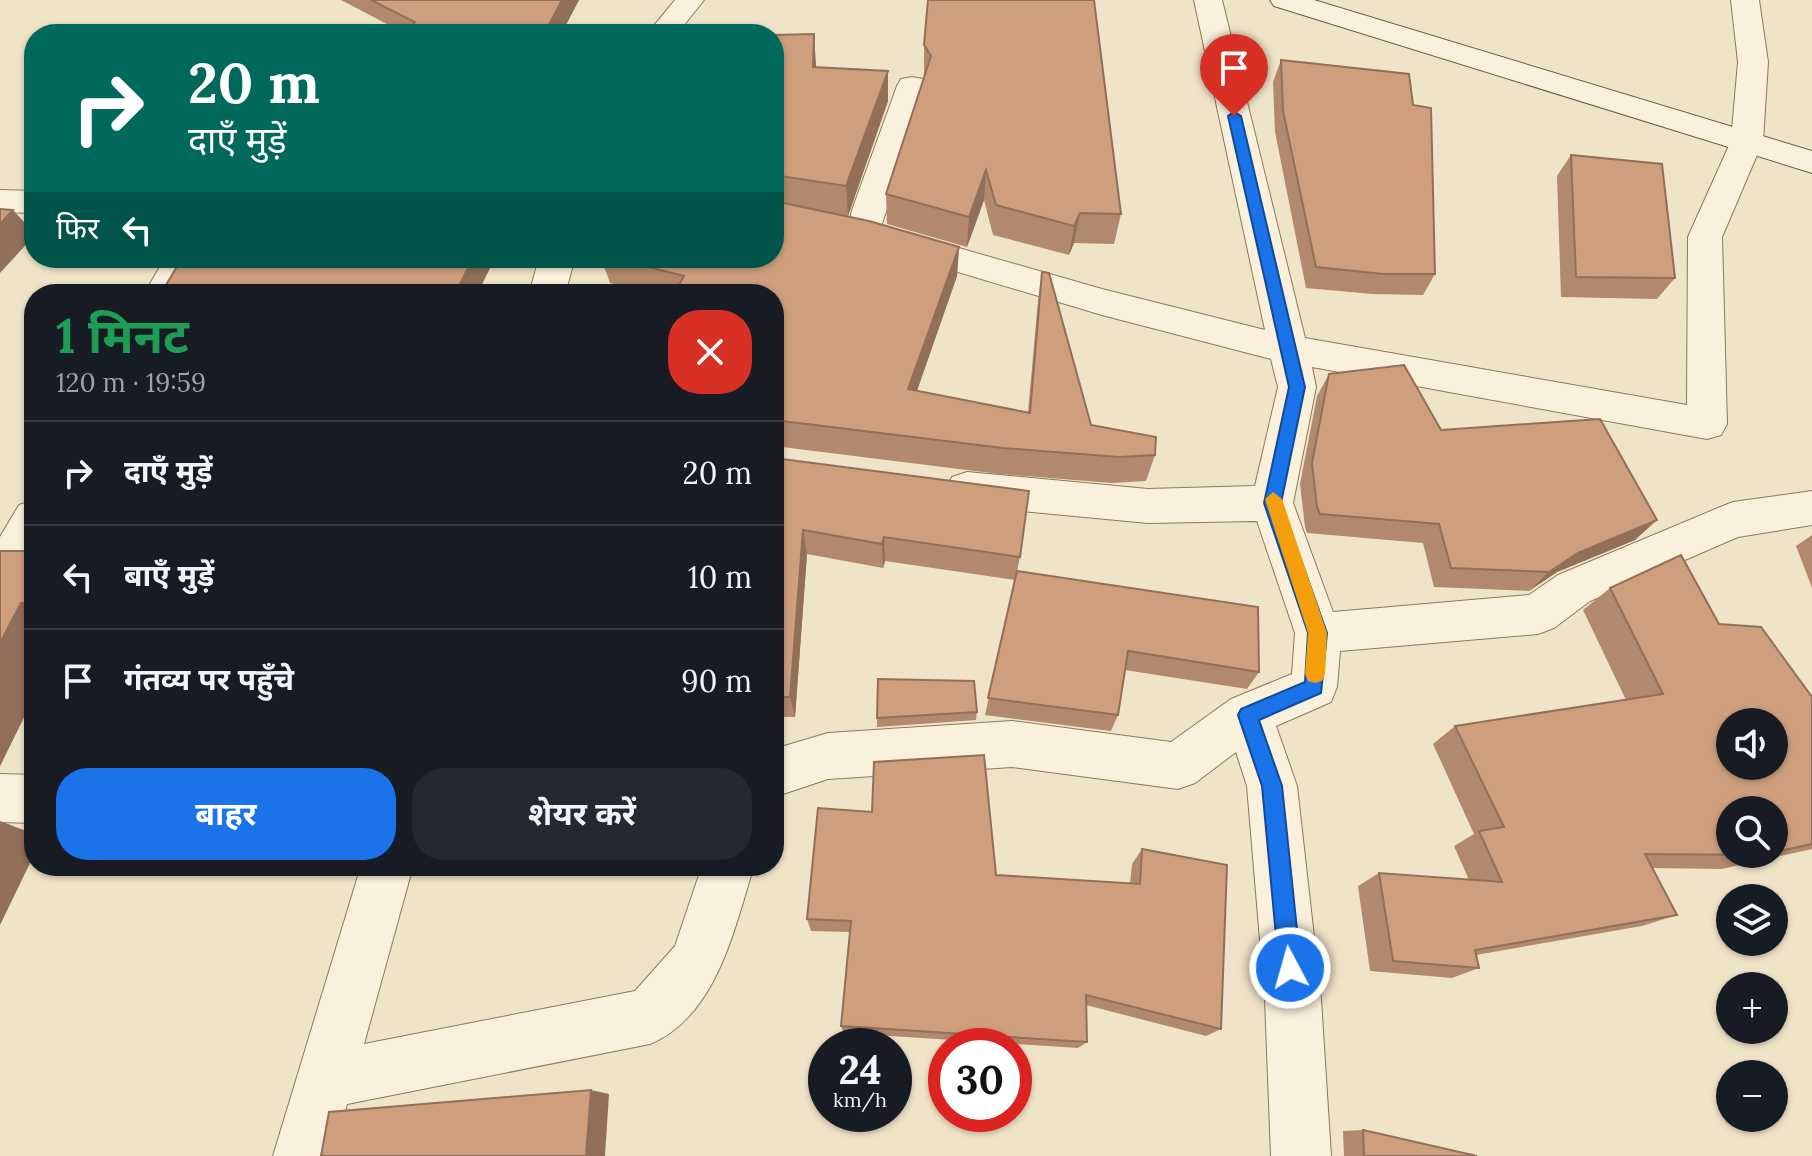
<!DOCTYPE html>
<html lang="hi">
<head>
<meta charset="utf-8">
<style>
  :root { --surface:#171b24; --page:#242831; --text:#f1f3f6; --muted:#9ea1a6; --line:#363941; --accent:#1a73e8 }
  body { margin:0; font-family:Lora,"Noto Sans Devanagari",serif; background:var(--page); color:var(--text); height:100vh; display:flex; flex-direction:column; font-size:30px; white-space:nowrap }
  * { box-sizing:border-box; margin:0 }
  p { font-size:26px; color:var(--muted) }
  .icon { flex:none; width:44px; height:44px; fill:none; stroke:currentColor; stroke-width:2; stroke-linecap:round; stroke-linejoin:round }
  .map { position:relative; flex:1; overflow:hidden }
  .details { position:absolute; left:24px; top:284px; width:760px; height:592px; display:flex; flex-direction:column; background:var(--surface); border-radius:32px; box-shadow:0 2px 6px #0004 }
  .details>* { flex:none }
  .hud { position:absolute; left:24px; top:24px; width:760px; height:244px; border-radius:32px; box-shadow:0 2px 6px #0004; background:#00695c; color:#fff; overflow:hidden }
  .buttons { position:absolute; left:1716px; top:708px; display:grid; gap:16px }
  .buttons a { display:grid; place-items:center; width:72px; height:72px; border-radius:50%; background:var(--surface); box-shadow:0 2px 6px #0004; font-size:40px }
  .speed { position:absolute; left:808px; top:1028px; display:flex; gap:16px; font-size:40px; font-weight:700; text-align:center }
  .speed>* { display:grid; place-content:center; width:104px; height:104px; border-radius:50%; background:var(--surface); box-shadow:0 2px 6px #0004; line-height:1 }
  .speed small { font-size:20px; font-weight:400 }
  .speed .limit { border:12px solid #d22; background:#fff; color:#111 }
  .pin { position:absolute; display:grid; place-items:center; width:68px; height:68px; color:#fff; margin:-82px -34px; border-radius:50% 50% 50% 0; rotate:-45deg; box-shadow:0 0 8px #0007 }
  .pin .icon { rotate:45deg }
  .me { position:absolute; width:88px; margin:-44px; rotate:354deg; stroke-linejoin:round; filter:drop-shadow(0 0 6px #0008) }
  .turn { display:flex; align-items:center; gap:28px; height:168px; padding:0 32px; font-size:36px }
  .turn .icon { width:104px; height:104px; stroke-width:2.5 }
  .turn b { display:block; font-size:56px; line-height:68px }
  .then { display:flex; align-items:center; height:76px; padding:0 32px; background:#0003; gap:16px; font-size:30px }
  .round { display:grid; place-items:center; flex:none; width:84px; height:84px; border-radius:32px; background:var(--page) }
  .summary { display:flex; align-items:center; justify-content:space-between; height:136px; padding:0 32px }
  h1 { font-size:48px; font-weight:700; line-height:60px; color:#1e9e55 }
  .cta { display:flex; gap:16px; margin-top:auto; padding:16px 32px }
  .cta a { flex:1; height:92px; border-radius:32px; background:var(--accent); color:#fff; font-size:32px; font-weight:700; line-height:92px; text-align:center }
  .cta a+a { background:var(--page); color:var(--text) }
  ul { padding:0; list-style:none }
  li { display:flex; align-items:center; gap:24px; height:104px; padding:0 32px; border-top:2px solid var(--line) }
  li div { flex:1 }
  li b { display:block; font-size:30px }
  li em { font-style:normal }
  .map>svg:first-child { display:block }
  .lines { fill:none; stroke-linecap:round; stroke-linejoin:round }
  .minor-casing { stroke:#8d765c; stroke-width:2 }
  .secondary-casing { stroke:#6f573f; stroke-width:2 }
  .minor { fill:#faf1dc; fill-rule:evenodd }
  .secondary { fill:#faf1dc; fill-rule:evenodd }
  .wall { fill:#b2896c; fill-rule:evenodd }
  .shaded-wall { fill:#916f58 }
  .building { fill:#cf9f7d; stroke:#916f58; stroke-width:2; fill-rule:evenodd }
  .route { fill:#1a73e8; stroke:#114b97; stroke-width:2 }
  .slow { fill:#f59e0b }
</style>
</head>
<body>
<div class="map">
<svg width="1812" height="1156" viewBox="0 0 1812 1156">
  <rect width="100%" height="100%" fill="#f0e4c8"/>
  <g class="lines">
    <g class="minor-casing">
      <g id="minor">
        <path d="M675,0H704L677,34H647Z"/>
        <path d="M1194,0H1222L1305,338L1687,405L1688,237L1731,141L1738,62L1731,0H1759L1768,62L1763,141L1722,237L1727,424L1721,435L1707,439L1312,367L1316,387L1293,503L1333,612L1529,595L1558,575L1718,508L1733,502L1812,491V525L1738,537L1590,601L1554,628L1538,634L1340,651L1337,687L1331,702L1276,726L1297,786L1321,999L1331,1156H1271L1265,999L1247,786L1236,752L1195,783L1178,789L1012,767L828,779L774,797V749L828,733L1012,721L1171,742L1231,699L1292,674L1295,633L1257,521L1148,523L967,506L952,501L946,489L952,477L967,472L1148,489L1255,486L1278,387L1271,359L1102,315L891,252L885,244L891,236L903,232L1102,289L1265,330Z"/>
        <path d="M912,77L923,79L927,86L876,242L864,246L852,242L847,234L852,210L897,86L901,79Z"/>
        <path d="M0,190L34,191V213L0,212Z"/>
        <path d="M165,258H201L180,294H144Z"/>
        <path d="M539,258H575L565,294H529Z"/>
        <path d="M34,500V556L16,589L0,595V537L19,505Z"/>
        <path d="M0,774L34,775V823L0,822Z"/>
        <path d="M361,866H413L364,1044L635,991L675,946L702,866H754C734,929 717,1016 650,1044L347,1104L333,1156H273Z"/>
      </g>
    </g>
    <g class="secondary-casing">
      <path id="secondary" d="M1270,0H1314L1812,151V173L1274,6Z"/>
    </g>
    <use href="#minor" class="minor"/>
    <use href="#secondary" class="secondary"/>
  </g>
  <g class="wall">
    <path d="M341,0H579L561,34H406Z"/>
    <path d="M774,35L816,68L888,71V101L848,216L830,213L959,247L957,276L917,391L1028,412L1038,301L1042,272L1091,425L1155,455L1146,481L1112,483L999,474L774,446V294H650L610,283L601,258H774Z"/>
    <path d="M924,45L1121,214L1114,244L1074,243L1069,255L993,235L984,200L967,247L887,224L886,194L924,77Z"/>
    <path d="M1281,60L1413,105L1435,274L1423,295L1372,294L1306,288L1275,132L1273,82Z"/>
    <path d="M1571,155L1675,278L1657,299L1561,297L1557,176Z"/>
    <path d="M473,258H485L490,268L477,294H174L166,285Z"/>
    <path d="M1329,374L1441,430L1635,540L1557,572L1529,591L1434,587L1423,543L1307,533L1305,527L1300,484L1317,396Z"/>
    <path d="M774,458L1020,557L1017,571L1259,672L1247,689L1125,670L1118,715L1111,731L985,715L1015,580L885,561L883,568L807,554L795,717H774Z"/>
    <path d="M1812,535V588L1796,546Z"/>
    <path d="M0,551H34V697L0,766Z"/>
    <path d="M1610,588L1719,624L1812,697V849L1722,869L1652,868L1677,915L1642,926L1476,955L1479,968L1452,978L1370,971L1358,886L1379,873L1469,880L1454,846L1474,834L1433,744L1455,726L1626,700L1583,610ZM1774,810V854H1730Z"/>
    <path d="M977,712L976,720L877,727V718Z"/>
    <path d="M1142,849L1221,1029L1206,1036L1086,1005L1087,1042L1078,1048L844,1033L841,1026L850,932L811,931L807,919L996,875L1130,884L1132,864Z"/>
    <path d="M1363,1130L1477,1156H1344L1343,1131Z"/>
  </g>
  <g class="shaded-wall">
    <path d="M562,0H579L561,34H544Z"/>
    <path d="M814,34L816,64V97L813,67Z"/>
    <path d="M888,71V101L848,216L846,186Z"/>
    <path d="M986,170L984,200L967,247L969,217Z"/>
    <path d="M13,210L34,233V236L0,273V224Z"/>
    <path d="M1080,213L1074,243L1069,255L1074,226Z"/>
    <path d="M959,247L957,276L908,416V389Z"/>
    <path d="M473,258H485L490,268L477,294H455Z"/>
    <path d="M1657,520L1635,540L1557,572L1529,591L1549,572L1578,553Z"/>
    <path d="M803,530L807,554L795,717L790,697Z"/>
    <path d="M884,537L885,561L883,568L882,544Z"/>
    <path d="M21,603L34,611V697L0,766V643Z"/>
    <path d="M0,821L34,834V855L0,925Z"/>
    <path d="M591,1090L609,1094L605,1156H586Z"/>
  </g>
  <g class="building">
    <path d="M371,0H562L544,34H406L415,22Z"/>
    <path d="M928,0H1094L1121,214L1080,213L1074,226L996,205L986,170L969,217L886,194L931,56L924,45Z"/>
    <path d="M814,34L813,67L888,71L846,186L774,175V35Z"/>
    <path d="M1281,60L1409,74L1413,105L1431,108L1435,274H1383L1316,267L1283,111Z"/>
    <path d="M1571,155L1662,164L1675,278L1576,277Z"/>
    <path d="M774,201L869,221L959,247L908,389L1030,413L1042,272L1049,273L1091,425L1156,437L1155,455L1119,457L1003,448L774,420V294H674L684,276L613,258H774Z"/>
    <path d="M0,209L13,210L0,224Z"/>
    <path d="M182,258H473L455,294H259L263,286L166,285Z"/>
    <path d="M1404,365L1441,430L1600,419L1657,520L1578,553L1549,572L1451,568L1439,524L1320,514L1317,507L1312,463L1329,374Z"/>
    <path d="M774,458L1029,491L1020,557L884,537L882,544L803,530L790,697H774Z"/>
    <path d="M0,551H34V603H21L0,643Z"/>
    <path d="M1681,555L1719,624L1761,627L1812,697V844L1774,852V810H1730V854H1764L1759,855L1645,854L1677,915L1475,950L1479,968L1393,961L1379,873L1502,882L1479,831L1504,827L1455,726L1663,694L1610,588ZM1730,722H1774V766H1730Z"/>
    <path d="M1017,571L1258,607L1259,672L1128,651L1118,715L988,698Z"/>
    <path d="M878,679L974,681L977,712L877,718Z"/>
    <path d="M984,755L996,875L1140,884L1142,849L1227,865L1221,1029L1086,995L1087,1042L841,1026L851,921L807,919L818,808L872,812L874,762Z"/>
    <path d="M591,1090L586,1156H321L329,1112Z"/>
    <path d="M1363,1130L1477,1156H1364Z"/>
  </g>
  <path class="route" d="M1234,112L1241,116L1305,387L1281,503L1327,633L1321,693L1259,720L1282,786L1301,968L1298,976L1290,979L1282,976L1279,968L1262,786L1238,715L1241,709L1305,682L1308,633L1264,503L1289,387L1228,116Z"/>
  <path class="slow" d="M1273,492L1282,499L1327,633L1325,674L1322,681L1315,683L1308,681L1305,674L1308,633L1265,499Z"/>
</svg>
<div class="buttons">
<a><svg class="icon" aria-label="sound" viewBox="0 0 24 24"><path d="M4 9h4l5-4v14l-5-4H4zM17 9q2 3 0 6"/></svg></a>
<a><svg class="icon" aria-label="search" viewBox="0 0 24 24"><circle cx="10" cy="10" r="6"/><path d="M15 15l6 6"/></svg></a>
<a><svg class="icon" aria-label="layers" viewBox="0 0 24 24"><path d="M12 4l9 5-9 5-9-5zM3 14l9 5 9-5"/></svg></a>
<a>+</a>
<a>−</a>
</div>
<div class="speed"><div>24<small>km/h</small></div><div class="limit">30</div></div>
<div class="pin" style="left:1234px;top:116px;background:#d93025"><svg class="icon" aria-label="arrive" viewBox="0 0 24 24"><path d="M6 21V4h12l-3 4 3 4H6"/></svg></div>
<svg class="me" style="left:1290px;top:968px" viewBox="-20 -20 40 40"><circle r="17" fill="#1a73e8" stroke="#fff" stroke-width="3"/><path d="M0-11L8 9 0 5-8 9z" fill="#fff"/></svg>
<div class="hud">
<div class="turn"><svg class="icon" aria-label="right" viewBox="0 0 24 24"><path d="M7 20v-9h11M14 6l5 5-5 5"/></svg><div><b>20 m</b>दाएँ मुड़ें</div></div>
<div class="then">फिर<svg class="icon" aria-label="left" viewBox="0 0 24 24"><path d="M17 20v-9H6M10 6l-5 5 5 5"/></svg></div>
</div>
<section class="details">
<div class="summary"><div><h1>1 मिनट</h1><p>120 m · 19:59</p></div><a class="round" style="background:#d93025;color:#fff"><svg class="icon" aria-label="close" viewBox="0 0 24 24"><path d="M6 6l12 12M18 6L6 18"/></svg></a></div>
<ul>
<li><svg class="icon" aria-label="right" viewBox="0 0 24 24"><path d="M7 20v-9h11M14 6l5 5-5 5"/></svg><div><b>दाएँ मुड़ें</b></div><em>20 m</em></li>
<li><svg class="icon" aria-label="left" viewBox="0 0 24 24"><path d="M17 20v-9H6M10 6l-5 5 5 5"/></svg><div><b>बाएँ मुड़ें</b></div><em>10 m</em></li>
<li><svg class="icon" aria-label="arrive" viewBox="0 0 24 24"><path d="M6 21V4h12l-3 4 3 4H6"/></svg><div><b>गंतव्य पर पहुँचे</b></div><em>90 m</em></li>
</ul>
<div class="cta"><a>बाहर</a><a>शेयर करें</a></div>
</section>
</div>
</body>
</html>
